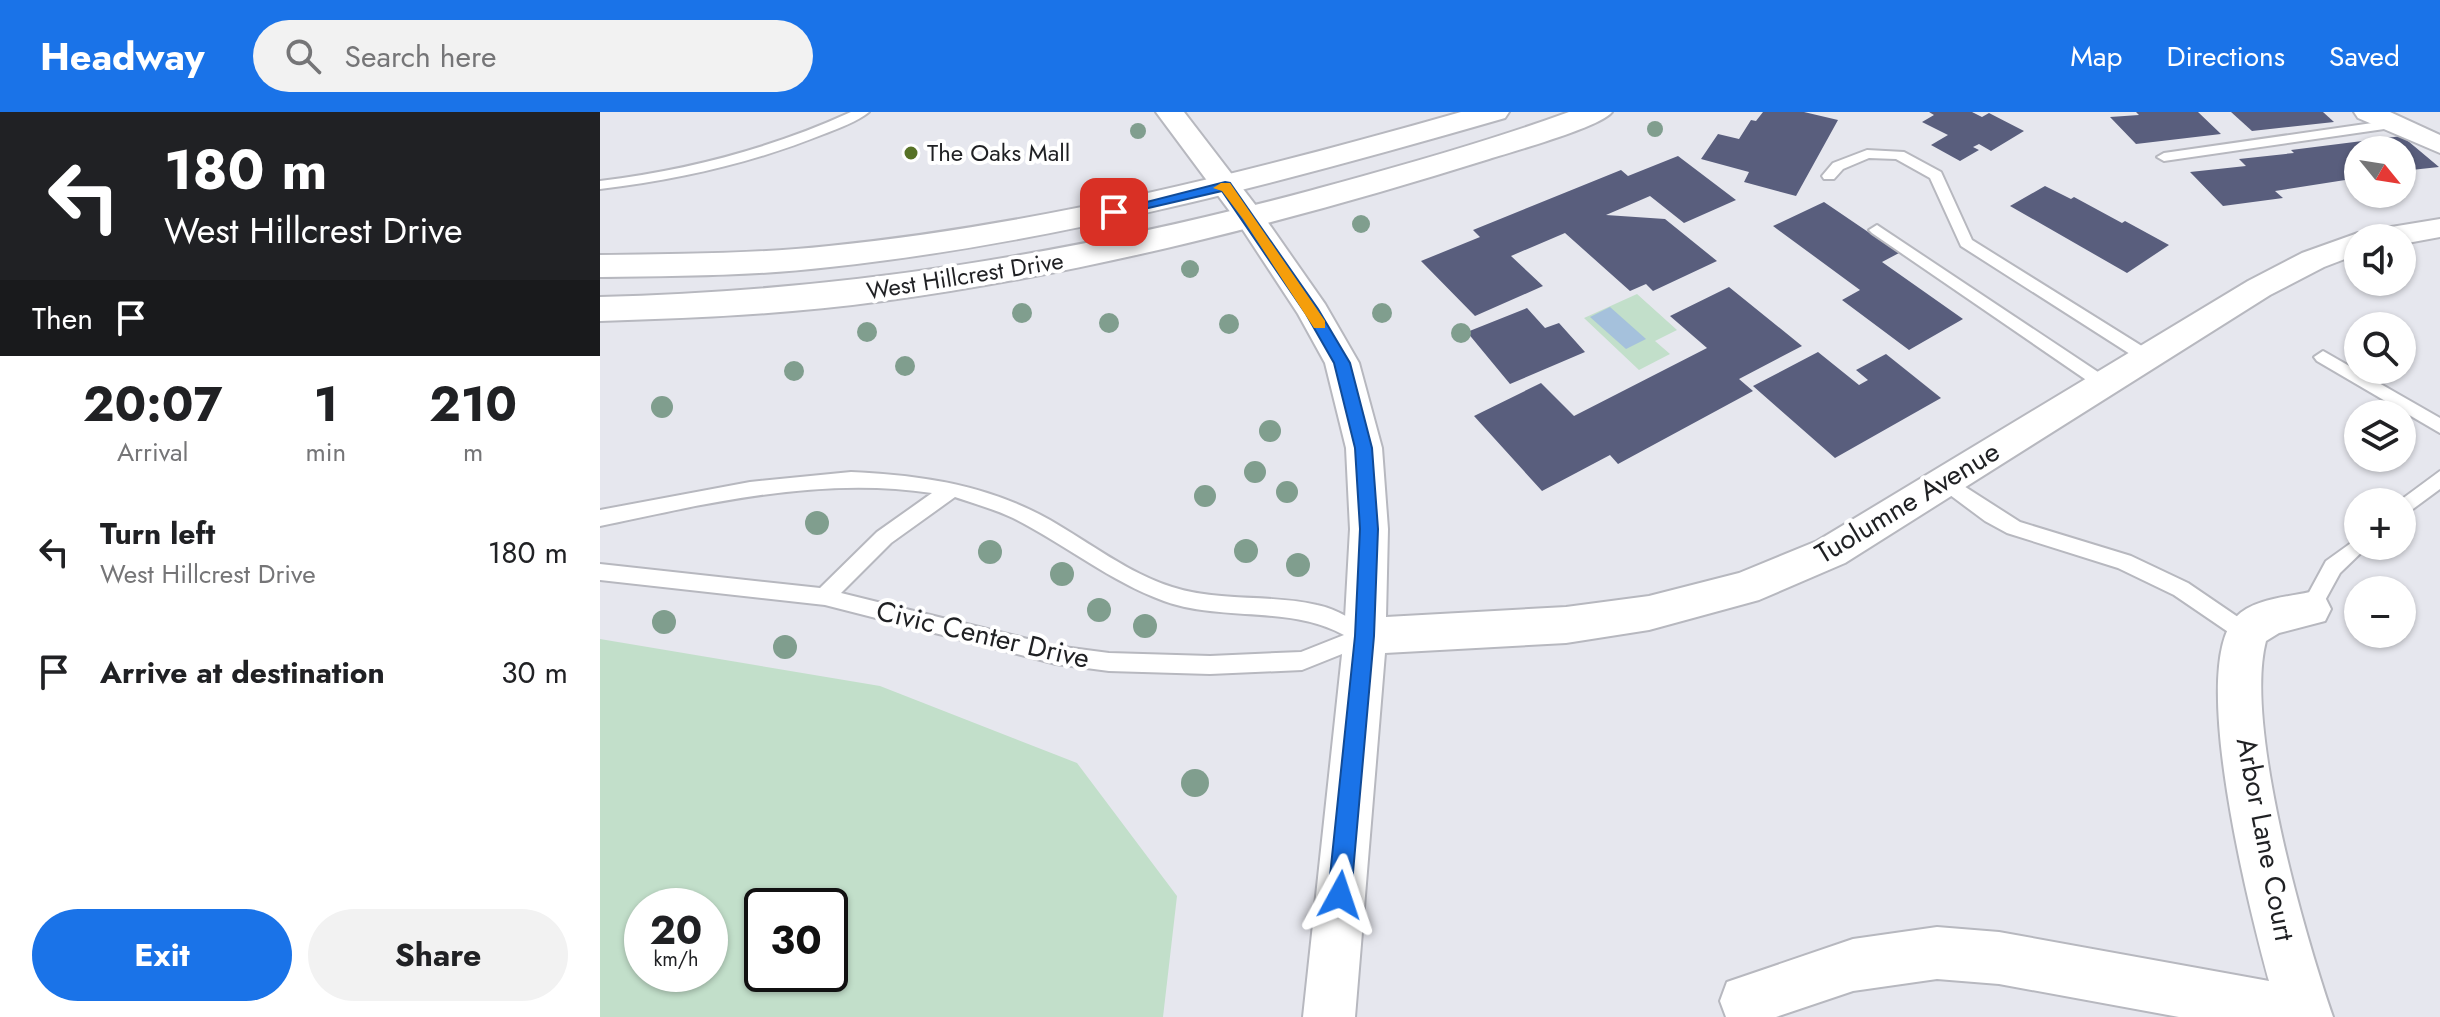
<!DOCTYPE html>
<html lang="en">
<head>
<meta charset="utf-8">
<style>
  :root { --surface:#fff; --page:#f2f2f2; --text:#202124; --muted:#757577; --accent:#1a73e8 }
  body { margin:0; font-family:Jost,sans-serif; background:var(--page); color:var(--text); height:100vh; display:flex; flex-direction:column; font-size:30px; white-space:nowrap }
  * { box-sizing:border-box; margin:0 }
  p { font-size:26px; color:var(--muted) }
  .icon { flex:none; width:44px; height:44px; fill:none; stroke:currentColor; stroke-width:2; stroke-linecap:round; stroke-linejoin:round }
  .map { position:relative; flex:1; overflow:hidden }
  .side { display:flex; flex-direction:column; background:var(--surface); width:600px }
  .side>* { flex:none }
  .banner { background:#202124; color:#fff; overflow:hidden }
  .needle { width:52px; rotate:120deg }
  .tools { position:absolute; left:1744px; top:24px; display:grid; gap:16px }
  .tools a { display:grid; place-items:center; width:72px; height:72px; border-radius:50%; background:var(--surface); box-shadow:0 2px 6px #0004; font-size:40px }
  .speed { position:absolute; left:24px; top:776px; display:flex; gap:16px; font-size:40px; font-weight:700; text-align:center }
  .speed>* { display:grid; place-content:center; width:104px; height:104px; border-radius:50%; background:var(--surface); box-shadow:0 2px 6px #0004; line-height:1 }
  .speed small { font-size:20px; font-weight:400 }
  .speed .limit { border:4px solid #111; border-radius:12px; background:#fff; color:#111 }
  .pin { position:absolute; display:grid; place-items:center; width:68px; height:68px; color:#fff; margin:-34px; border-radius:16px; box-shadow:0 4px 12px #0006 }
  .me { position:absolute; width:88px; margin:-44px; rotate:5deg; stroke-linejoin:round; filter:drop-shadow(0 0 6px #0008) }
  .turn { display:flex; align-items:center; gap:28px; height:168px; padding:0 32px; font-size:36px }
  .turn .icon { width:104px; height:104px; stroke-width:2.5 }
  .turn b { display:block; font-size:56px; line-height:68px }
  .then { display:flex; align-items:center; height:76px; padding:0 32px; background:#0003; gap:16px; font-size:30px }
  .eta { display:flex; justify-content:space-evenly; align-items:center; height:136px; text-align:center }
  .eta b { font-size:48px; font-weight:700; line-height:56px }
  .action { display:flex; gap:16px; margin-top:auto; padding:16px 32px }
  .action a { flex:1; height:92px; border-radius:48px; background:var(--accent); color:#fff; font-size:32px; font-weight:700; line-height:92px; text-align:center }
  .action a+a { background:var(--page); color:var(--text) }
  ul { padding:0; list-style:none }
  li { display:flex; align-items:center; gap:24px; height:120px; padding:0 32px }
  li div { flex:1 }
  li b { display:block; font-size:30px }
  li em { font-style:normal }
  header { display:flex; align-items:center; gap:48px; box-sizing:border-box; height:112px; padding:0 40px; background:var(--accent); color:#fff }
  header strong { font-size:38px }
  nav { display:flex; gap:44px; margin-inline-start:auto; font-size:28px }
  .search { width:560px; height:72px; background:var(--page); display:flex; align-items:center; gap:20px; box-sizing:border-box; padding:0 28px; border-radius:44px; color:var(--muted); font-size:30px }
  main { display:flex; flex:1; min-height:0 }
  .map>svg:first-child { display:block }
  .green { fill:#c2dfca; fill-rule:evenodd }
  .water { fill:#a5c1dc }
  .building { fill:#595e7d }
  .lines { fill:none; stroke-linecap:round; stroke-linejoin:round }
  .service-casing { stroke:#b7b8bf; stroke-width:4 }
  .minor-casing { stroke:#b7b8bf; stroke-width:4 }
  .secondary-casing { stroke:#b7b8bf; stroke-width:4 }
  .service { fill:#fff; fill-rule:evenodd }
  .minor { fill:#fff; fill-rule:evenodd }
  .secondary { fill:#fff; fill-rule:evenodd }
  .tree { fill:#809e8e }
  .route { fill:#1a73e8; stroke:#114b97; stroke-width:2 }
  .slow { fill:#f59e0b }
  .poi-dot { fill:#577226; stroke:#fff; stroke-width:3 }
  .labels { text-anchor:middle; stroke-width:8; stroke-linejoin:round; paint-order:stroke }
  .far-poi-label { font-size:24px; fill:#1f2023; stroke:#fff; text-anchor:start }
  .far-street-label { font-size:24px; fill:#1f2023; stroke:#fff }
  .street-label { font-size:28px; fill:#1f2023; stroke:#fff }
</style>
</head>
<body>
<header>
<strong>Headway</strong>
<div class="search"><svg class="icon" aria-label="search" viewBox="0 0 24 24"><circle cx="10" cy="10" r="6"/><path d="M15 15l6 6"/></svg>Search here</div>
<nav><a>Map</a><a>Directions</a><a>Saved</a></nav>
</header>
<main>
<section class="side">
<div class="banner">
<div class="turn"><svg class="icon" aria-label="left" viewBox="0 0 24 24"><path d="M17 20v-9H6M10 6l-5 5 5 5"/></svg><div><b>180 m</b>West Hillcrest Drive</div></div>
<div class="then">Then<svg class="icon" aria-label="arrive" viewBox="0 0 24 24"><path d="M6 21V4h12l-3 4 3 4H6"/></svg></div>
</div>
<div class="eta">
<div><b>20:07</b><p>Arrival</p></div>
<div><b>1</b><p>min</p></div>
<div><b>210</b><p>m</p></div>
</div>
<ul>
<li><svg class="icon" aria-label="left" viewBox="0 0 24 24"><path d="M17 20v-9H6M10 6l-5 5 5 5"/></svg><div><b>Turn left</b><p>West Hillcrest Drive</p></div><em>180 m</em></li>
<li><svg class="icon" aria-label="arrive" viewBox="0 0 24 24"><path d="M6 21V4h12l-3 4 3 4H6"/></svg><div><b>Arrive at destination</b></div><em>30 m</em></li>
</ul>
<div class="action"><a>Exit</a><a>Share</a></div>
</section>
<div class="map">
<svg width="1840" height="905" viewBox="0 0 1840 905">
  <rect width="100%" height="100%" fill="#e6e7ee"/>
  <g class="green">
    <path d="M1037,182L1077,218L1055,229L1070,242L1039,258L984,206Z"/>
    <path d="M0,527L280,574L477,651L577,784L563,905H0ZM42,794H110V862H42ZM162,794H230V862H162Z"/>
  </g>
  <path class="water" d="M1010,195L1046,227L1026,237L990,205Z"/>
  <g class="building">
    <path d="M1163,0H1204L1238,8L1196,84L1144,70L1149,60L1101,47L1118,22L1139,27L1151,8L1156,9Z"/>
    <path d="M1329,0H1372L1382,5L1389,1L1424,19L1391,39L1379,32L1373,35L1379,38L1360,49L1331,33L1348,23L1322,10L1334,3Z"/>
    <path d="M1536,0H1598L1621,22L1536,32L1510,5L1539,3Z"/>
    <path d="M1631,0H1723L1734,10L1652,19Z"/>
    <path d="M1802,24L1839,55L1802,59V38H1758V66L1675,79L1683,86L1623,94L1590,60L1646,54L1639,47L1694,41L1691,38Z"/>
    <path d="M1078,44L1136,88L1084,111L1050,84L1006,103L1065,107L1117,149L1053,179L1046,172L1030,179L965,121L911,144L943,174L875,204L821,149L880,125L873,118L1021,58L1028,64Z"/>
    <path d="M1445,74L1471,87L1474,85L1522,111L1525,109L1569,133L1527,161L1410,94Z"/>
    <path d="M1224,90L1299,141L1282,150L1363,207L1309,238L1242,188L1260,178L1173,114Z"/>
    <path d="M1129,175L1202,234L1139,267L1153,279L1018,352L1010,343L942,379L874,304L941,271L974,304L1107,236L1070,204Z"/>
    <path d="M927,196L945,216L959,211L985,240L910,272L867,220Z"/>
    <path d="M1218,240L1259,273L1268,268L1256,258L1286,242L1341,286L1235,346L1153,274Z"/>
  </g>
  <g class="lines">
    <g class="service-casing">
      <g id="service">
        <path d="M251,0H269C257,10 239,16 224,22C152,51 77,68 0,77V69C88,58 170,37 251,0Z"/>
        <path d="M1793,8L1798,9V15L1564,49L1557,45L1564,41Z"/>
        <path d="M1267,38L1304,40L1341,60L1372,128L1553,241L1556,245L1553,249H1541L1361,134L1330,66L1296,47L1269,46L1243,57L1234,67H1224L1222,64L1233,51Z"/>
        <path d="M1277,113L1510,268L1513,272L1510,276H1498L1272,121L1269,118Z"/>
        <path d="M1723,239L1840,306V321L1717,249L1714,245Z"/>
        <path d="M1840,359V377L1802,405V390H1798Z"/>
        <path d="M251,360C321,363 388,373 450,408C490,431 528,461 572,475C619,490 669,482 717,493C737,497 754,509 772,518L776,524L772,530L702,558L610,562L509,559L456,552L225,493L0,468V452L220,476L277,420L332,381C220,364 109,391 0,414V398L150,370ZM355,385C375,392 394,397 413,406C465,432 509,469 564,489C622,510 690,493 744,523L701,540L610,544L509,541L456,534L241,481L291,431Z"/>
        <path d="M1345,362L1420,410L1531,444L1588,471L1654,516L1657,522L1654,528L1647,531L1640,528L1574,483L1518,456L1407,421L1385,409L1338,374L1336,369L1338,364Z"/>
        <path d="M1758,426V434H1768L1740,461L1717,503L1710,506L1703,503L1700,497L1726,449Z"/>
      </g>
    </g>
    <g class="minor-casing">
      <g id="minor">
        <path d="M556,0H584L660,99L725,192L759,251L782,336L788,417L786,505L966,495L1049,484L1139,461L1217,429L1648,169L1702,141L1758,121L1765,123L1779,117L1840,107V125L1802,132V126H1758V142L1724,155L1670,183L1245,451L1159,488L1049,518L966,531L785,541L755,905H703L744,524L750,417L746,336L725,251L698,202L637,109Z"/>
        <path d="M1754,0H1790L1840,23V41L1758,6Z"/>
        <path d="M1710,480L1725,485L1731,497L1725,509L1679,521L1666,529C1644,612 1704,821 1733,905H1579L1399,872L1337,867L1253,879L1176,905H1126L1120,889L1127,870L1253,827L1337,815L1399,820L1669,869C1651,803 1587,556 1636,505C1653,487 1687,485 1710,480Z"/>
      </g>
    </g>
    <g class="secondary-casing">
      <g id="secondary">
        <path d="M861,0H909L905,6C683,70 460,130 230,155C154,164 77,164 0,165V143C77,142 153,142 229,134C445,112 654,59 861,0Z"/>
        <path d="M969,0H1012C1001,15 911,40 889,47C691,109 489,161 283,189C189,202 95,206 0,209V185C245,179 472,142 709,79C796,55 884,31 969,0Z"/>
      </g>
    </g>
    <use href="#service" class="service"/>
    <use href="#minor" class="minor"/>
    <use href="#secondary" class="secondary"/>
  </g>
  <g class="tree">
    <circle cx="1055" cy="17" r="8"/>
    <circle cx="538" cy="19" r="8"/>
    <circle cx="761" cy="112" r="9"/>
    <circle cx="590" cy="157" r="9"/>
    <circle cx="422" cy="201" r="10"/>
    <circle cx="782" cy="201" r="10"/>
    <circle cx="509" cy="211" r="10"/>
    <circle cx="629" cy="212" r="10"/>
    <circle cx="267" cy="220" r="10"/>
    <circle cx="861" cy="221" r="10"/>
    <circle cx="305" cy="254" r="10"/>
    <circle cx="194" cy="259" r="10"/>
    <circle cx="62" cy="295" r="11"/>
    <circle cx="670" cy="319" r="11"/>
    <circle cx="655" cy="360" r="11"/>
    <circle cx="687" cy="380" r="11"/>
    <circle cx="605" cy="384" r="11"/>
    <circle cx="217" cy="411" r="12"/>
    <circle cx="646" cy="439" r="12"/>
    <circle cx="390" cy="440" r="12"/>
    <circle cx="698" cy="453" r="12"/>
    <circle cx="462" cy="462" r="12"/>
    <circle cx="499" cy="498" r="12"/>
    <circle cx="64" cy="510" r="12"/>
    <circle cx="545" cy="514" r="12"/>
    <circle cx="185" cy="535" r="12"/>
    <circle cx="595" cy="671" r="14"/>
  </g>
  <path class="route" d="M625,70L630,71L718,197L750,251L772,336L778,417L774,524L751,783L748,791L740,794L732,791L728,783L755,524L760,417L755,336L734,251L706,202L622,79L514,104L507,100Z"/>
  <path class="slow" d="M621,71H630L725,209V216H714L643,107L622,79L613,76Z"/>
  <circle class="poi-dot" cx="311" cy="41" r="8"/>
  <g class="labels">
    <g class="far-poi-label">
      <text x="327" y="49">The Oaks Mall</text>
    </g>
    <g class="far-street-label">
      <text transform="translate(365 164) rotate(-9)" y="8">West Hillcrest Drive</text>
    </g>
    <g class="street-label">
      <text transform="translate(1307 390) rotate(-31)" y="10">Tuolumne Avenue</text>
      <text transform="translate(383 522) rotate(13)" y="10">Civic Center Drive</text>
      <text transform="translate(1666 727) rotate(79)" y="10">Arbor Lane Court</text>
    </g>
  </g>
</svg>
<div class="tools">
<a><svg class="needle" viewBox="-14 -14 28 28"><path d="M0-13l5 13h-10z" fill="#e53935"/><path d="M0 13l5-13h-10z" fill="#757577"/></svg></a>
<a><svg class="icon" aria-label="sound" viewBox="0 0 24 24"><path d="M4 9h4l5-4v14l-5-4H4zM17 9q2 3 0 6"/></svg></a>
<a><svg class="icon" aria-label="search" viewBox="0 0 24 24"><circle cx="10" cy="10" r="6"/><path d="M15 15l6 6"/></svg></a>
<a><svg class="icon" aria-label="layers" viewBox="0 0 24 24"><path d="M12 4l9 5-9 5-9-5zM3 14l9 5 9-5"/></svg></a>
<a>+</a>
<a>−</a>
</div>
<div class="speed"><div>20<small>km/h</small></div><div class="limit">30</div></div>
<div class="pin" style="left:514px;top:100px;background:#d93025"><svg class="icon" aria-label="arrive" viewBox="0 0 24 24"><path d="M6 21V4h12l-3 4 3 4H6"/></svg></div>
<svg class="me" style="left:740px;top:783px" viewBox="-20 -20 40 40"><path d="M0-17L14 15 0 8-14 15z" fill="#1a73e8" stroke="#fff" stroke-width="4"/></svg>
</div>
</main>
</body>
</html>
